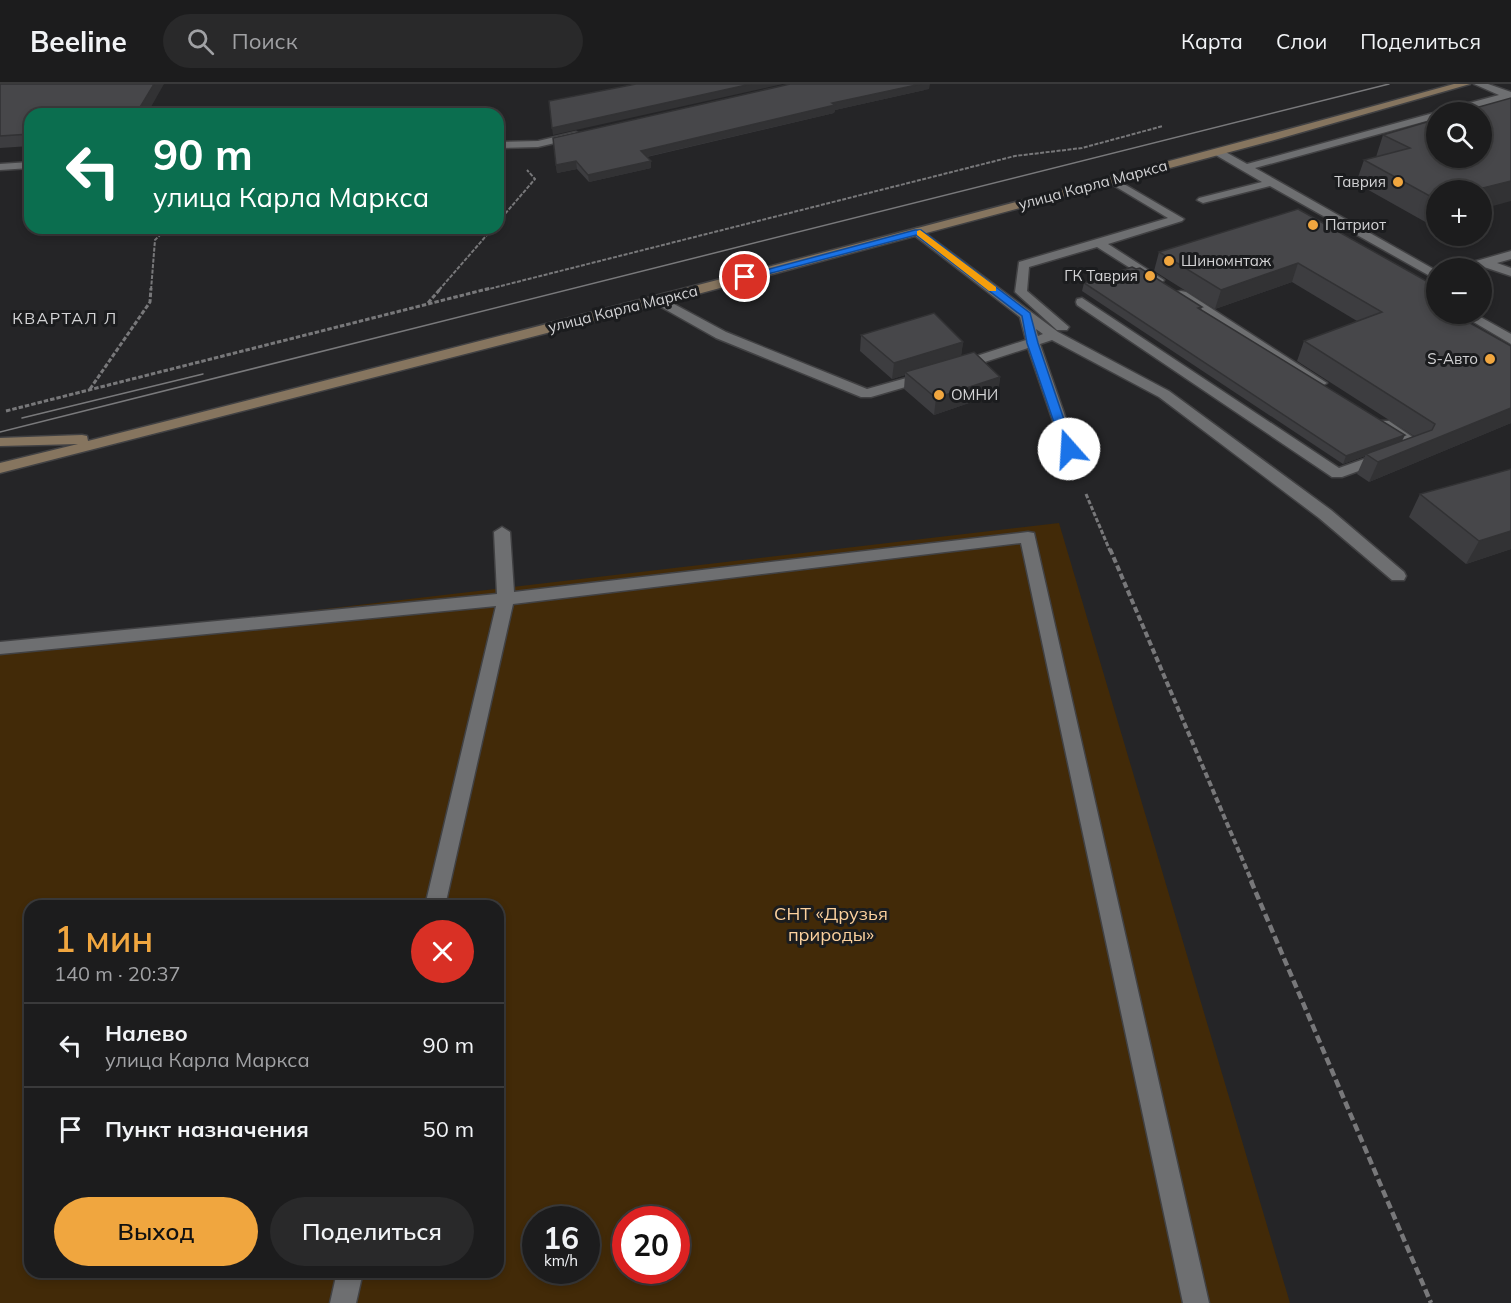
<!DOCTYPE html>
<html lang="ru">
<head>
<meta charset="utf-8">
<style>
  :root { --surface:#1c1c1d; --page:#29292a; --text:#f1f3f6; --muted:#a0a1a4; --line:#3a3a3b; --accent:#f0a63f }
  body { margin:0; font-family:Mulish,sans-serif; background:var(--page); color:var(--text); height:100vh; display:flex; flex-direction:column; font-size:22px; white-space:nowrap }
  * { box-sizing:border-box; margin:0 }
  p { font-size:20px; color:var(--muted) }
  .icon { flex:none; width:33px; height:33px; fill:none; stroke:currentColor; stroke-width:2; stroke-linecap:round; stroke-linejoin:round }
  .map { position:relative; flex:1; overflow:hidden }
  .drawer { position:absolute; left:24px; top:816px; width:480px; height:378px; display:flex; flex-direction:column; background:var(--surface); border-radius:18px; box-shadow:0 3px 9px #0003,0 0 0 2px var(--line) }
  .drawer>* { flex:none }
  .top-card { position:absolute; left:24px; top:24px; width:480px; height:126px; border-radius:18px; box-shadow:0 3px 9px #0003,0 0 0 2px var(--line); background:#0b6e4f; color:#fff; overflow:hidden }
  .tools { position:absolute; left:1426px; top:18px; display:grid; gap:12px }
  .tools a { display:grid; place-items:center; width:66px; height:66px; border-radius:50%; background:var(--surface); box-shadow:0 3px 9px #0003,0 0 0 2px var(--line); font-size:30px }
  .speed { position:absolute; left:522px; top:1122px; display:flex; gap:12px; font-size:30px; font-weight:700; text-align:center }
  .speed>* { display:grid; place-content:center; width:78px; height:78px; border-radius:50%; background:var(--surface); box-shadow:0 3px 9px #0003,0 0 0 2px var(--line); line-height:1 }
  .speed small { font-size:15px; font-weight:400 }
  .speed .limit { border:9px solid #d22; background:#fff; color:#111 }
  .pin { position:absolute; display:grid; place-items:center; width:51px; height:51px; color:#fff; margin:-26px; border:3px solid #fff; border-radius:50%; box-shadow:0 2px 6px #0007 }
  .me { position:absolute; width:66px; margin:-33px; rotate:341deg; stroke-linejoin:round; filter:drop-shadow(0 0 4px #0008) }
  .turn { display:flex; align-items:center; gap:21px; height:126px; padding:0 30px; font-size:27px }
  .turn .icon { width:78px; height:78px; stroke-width:2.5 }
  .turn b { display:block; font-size:42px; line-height:51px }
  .round { display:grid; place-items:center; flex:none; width:63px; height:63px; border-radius:32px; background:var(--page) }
  .head { display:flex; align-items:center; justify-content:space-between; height:102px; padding:0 30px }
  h1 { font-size:36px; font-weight:600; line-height:45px; color:var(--accent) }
  .action { display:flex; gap:12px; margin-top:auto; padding:12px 30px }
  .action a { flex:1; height:69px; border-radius:36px; background:var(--accent); color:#111; font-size:24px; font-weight:600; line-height:69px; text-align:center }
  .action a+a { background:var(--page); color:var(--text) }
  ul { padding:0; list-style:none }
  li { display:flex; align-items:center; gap:18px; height:84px; padding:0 30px; border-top:2px solid var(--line) }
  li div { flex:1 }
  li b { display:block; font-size:22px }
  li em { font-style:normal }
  header { display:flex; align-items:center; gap:36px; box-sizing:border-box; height:84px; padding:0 30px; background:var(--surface); border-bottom:2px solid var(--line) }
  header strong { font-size:28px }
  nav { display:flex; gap:33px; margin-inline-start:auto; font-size:21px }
  .search { width:420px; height:54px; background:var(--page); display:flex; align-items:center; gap:15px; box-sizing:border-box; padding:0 21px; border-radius:33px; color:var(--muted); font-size:22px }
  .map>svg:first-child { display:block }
  .green { fill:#422a08; fill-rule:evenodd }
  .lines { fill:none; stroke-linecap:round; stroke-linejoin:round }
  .lane-casing { stroke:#414143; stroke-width:3 }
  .street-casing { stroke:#414143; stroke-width:3 }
  .secondary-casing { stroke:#414143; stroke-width:3 }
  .path-far3 { stroke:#78787a; stroke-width:2; stroke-dasharray:4 1.5; stroke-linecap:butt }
  .path-far2 { stroke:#78787a; stroke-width:3; stroke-dasharray:4.5 2; stroke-linecap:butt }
  .path-far1 { stroke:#78787a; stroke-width:4; stroke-dasharray:6 3; stroke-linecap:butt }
  .path { stroke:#78787a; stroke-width:4.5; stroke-dasharray:8 4; stroke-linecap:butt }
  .lane { fill:#6e6f71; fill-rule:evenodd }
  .street { fill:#6e6f71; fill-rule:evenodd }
  .secondary { fill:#86755f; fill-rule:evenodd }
  .tram { stroke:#79797b; stroke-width:1.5 }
  .wall { fill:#3d3d40 }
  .shaded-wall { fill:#323234 }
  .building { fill:#47474a; stroke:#323234; stroke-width:1.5 }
  .route { fill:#1a73e8; stroke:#114b97; stroke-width:1.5 }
  .slow { fill:#f59e0b }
  .poi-dot { fill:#f0a63f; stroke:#1b1c1e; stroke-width:2 }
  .labels { text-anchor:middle; stroke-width:6; stroke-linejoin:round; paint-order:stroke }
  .far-poi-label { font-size:15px; fill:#d3d3d5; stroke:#1b1c1e; text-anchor:end }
  .far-street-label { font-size:15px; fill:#d3d3d5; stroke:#1b1c1e }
  .far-neighbourhood-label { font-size:16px; letter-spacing:1.5px; fill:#d3d3d5; stroke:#1b1c1e }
  .park-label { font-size:18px; fill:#fcd19e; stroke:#1b1c1e }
</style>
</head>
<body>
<header>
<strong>Beeline</strong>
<div class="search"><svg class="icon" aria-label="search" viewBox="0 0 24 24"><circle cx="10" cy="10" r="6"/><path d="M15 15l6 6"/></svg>Поиск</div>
<nav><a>Карта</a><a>Слои</a><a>Поделиться</a></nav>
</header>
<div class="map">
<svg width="1511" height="1219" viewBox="0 0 1511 1219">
  <rect width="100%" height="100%" fill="#252527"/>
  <path class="green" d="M1059,439L1290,1219H0V563ZM30,822H498V1188H30ZM536,1136H586V1186H536ZM626,1136H676V1186H626Z"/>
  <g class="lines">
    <g class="lane-casing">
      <g id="lane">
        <path d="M1474,0H1488L1511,8V15L1457,28H1442L1443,26L1499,11Z"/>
        <path d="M1437,28H1439H1437V34L1255,84L1437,187V196L1270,102L1203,119L1197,116L1199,114L1262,98L1214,70V66H1222L1247,80Z"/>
        <path d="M1112,93L1184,135L1182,137L1108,160L1164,196L1162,199H1154L1097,163L1029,183L1027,207L1069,243L1067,246H1057L1015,208L1019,178L1168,134L1108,98V94Z"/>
        <path d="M918,144L1058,248L1169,307L1331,426L1404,488L1406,492L1404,496H1392L1319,434L1159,313L1052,256L1040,260L1084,387L1076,392L1071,390L1028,264L960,286L953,282L955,279L1026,256L1020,233L914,151V145ZM1036,245L1043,250L1038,252Z"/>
        <path d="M1511,167V175L1497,179L1511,184V192L1484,183L1460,184L1462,181Z"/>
        <path d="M1181,207L1186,208L1327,299L1320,303L1315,302L1176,214L1175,211L1176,208Z"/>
        <path d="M659,212L726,248L867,305L928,288L935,292L933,295L871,313H861L716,254L654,219L653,216Z"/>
        <path d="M1082,214L1339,384L1406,360L1379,343L1377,340L1379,337H1389L1424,361L1422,364L1342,393H1332L1077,221L1076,218L1077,215Z"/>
        <path d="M1460,230H1475L1511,250V260Z"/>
      </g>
    </g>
    <g class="street-casing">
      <g id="street">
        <path d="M576,48L581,51L580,53L538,63L498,64V58L538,57Z"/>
        <path d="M30,78V84L0,86V80Z"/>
        <path d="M502,443L510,448L514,508L1028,448L1034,449L1209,1219H1183L1021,459L513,520L445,822H425L496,522L0,570V558L497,510L494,448Z"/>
        <path d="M337,1188H363L356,1219H330Z"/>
      </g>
    </g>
    <g class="secondary-casing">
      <path id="secondary" d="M1454,0H1470L1271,57L664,219L0,389V379L78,360L0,362V354L82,351L87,352L88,357C544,241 1000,125 1454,0Z"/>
    </g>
    <g class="path-far3">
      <path d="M498,138L535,95L527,86"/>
      <path d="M151,206L155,156L167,144"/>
      <path d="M439,206L493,144"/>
      <path d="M485,206L1015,72L1082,64L1163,42"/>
    </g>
    <g class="path-far2">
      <path d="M428,219L441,204"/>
      <path d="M90,305L150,218L151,204"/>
      <path d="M6,327L491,204"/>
      <path d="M1086,410L1110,467"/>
    </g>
    <path class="path-far1" d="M1110,465L1252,798"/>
    <path class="path" d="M1251,797L1431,1219"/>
    <use href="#lane" class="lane"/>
    <use href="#street" class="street"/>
    <use href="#secondary" class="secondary"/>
    <g class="tram">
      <path d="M22,334L203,290"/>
      <path d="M0,348L1389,0"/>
    </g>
  </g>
  <g class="wall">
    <path d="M0,0L30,30V62L0,64Z"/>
    <path d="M929,5L835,26L834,29L647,73L651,77V84L589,98L577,85L557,89L553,54Z"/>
    <path d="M1437,35V138L1429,140L1356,99L1364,76L1376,73L1383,51Z"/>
    <path d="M1298,125L1437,230L1511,339L1369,398L1357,390L1365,372L1343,380L1082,207L1084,199L1202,223L1201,226L1402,357L1414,352L1297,277L1304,257L1357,237L1292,198L1215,225L1154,187L1159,168Z"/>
    <path d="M861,251L963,258L961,271L1000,293L998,309L934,331L904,305L905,291L892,295L860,267Z"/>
    <path d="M1420,410L1511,465L1466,480L1409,433Z"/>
  </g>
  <g class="shaded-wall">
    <path d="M154,0H164L147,30H136Z"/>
    <path d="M751,0H783L553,51L552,44Z"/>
    <path d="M921,0H930L929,5L835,26L834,29L641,74V67L832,19Z"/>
    <path d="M576,77L577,85L557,89L556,81Z"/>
    <path d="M651,77V84L589,98L588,91Z"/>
    <path d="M1511,97V117L1482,125V106H1475Z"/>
    <path d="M1437,120V138L1429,140Z"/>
    <path d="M1298,179L1292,198L1215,225L1221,206Z"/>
    <path d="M1437,213V230L1430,216Z"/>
    <path d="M963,258L961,274L905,288V291L892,295L894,279Z"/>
    <path d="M1000,293L998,309L934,331L936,314Z"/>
    <path d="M1511,324V339L1369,398L1378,378Z"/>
    <path d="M1405,351L1401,359L1366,370L1365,372L1343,380L1346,372Z"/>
    <path d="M1511,447V465L1466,480L1479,457Z"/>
  </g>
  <g class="building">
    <path d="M0,0H154L136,30H30V50L0,52Z"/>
    <path d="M636,0H751L552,44L549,17Z"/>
    <path d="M790,0H921L832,19L835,21L641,67L651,77L588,91L576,77L556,81L553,54Z"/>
    <path d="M1511,14V97L1475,106H1437V116L1364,76L1410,64L1383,51L1437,35V74H1482V28H1461Z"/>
    <path d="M1298,125L1437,203V213L1430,216L1437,220V230H1454L1511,262V324L1378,378L1366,370L1432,346L1435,340L1304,257L1382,228L1298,179L1221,206L1159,168Z"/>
    <path d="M1132,183L1136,185L1140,184L1202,223L1198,224L1405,351L1346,372L1084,199Z"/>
    <path d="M934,229L963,258L894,279L861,251Z"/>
    <path d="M974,268L1000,293L936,314L905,288Z"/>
    <path d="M1511,385V447L1479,457L1420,410Z"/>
  </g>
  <path class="route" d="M915,146H921L1030,229L1038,259L1074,365L1073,368L1069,369L1063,365L1027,259L1022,232L916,151L745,196L740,193Z"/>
  <path class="slow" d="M920,146L996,203V207H989L917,151V147Z"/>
  <g class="poi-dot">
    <circle cx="1398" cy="98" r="6"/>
    <circle cx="1313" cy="141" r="6"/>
    <circle cx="1169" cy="177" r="6"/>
    <circle cx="1150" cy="192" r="6"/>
    <circle cx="1490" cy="275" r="6"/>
    <circle cx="939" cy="311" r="6"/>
  </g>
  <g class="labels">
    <g class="far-poi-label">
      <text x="1386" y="103">Таврия</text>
      <text x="1325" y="146" text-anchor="start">Патриот</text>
      <text x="1181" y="182" text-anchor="start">Шиномнтаж</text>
      <text x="1138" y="197">ГК Таврия</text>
      <text x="1478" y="280">S-Авто</text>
      <text x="951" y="316" text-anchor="start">ОМНИ</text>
    </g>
    <g class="far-street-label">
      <text transform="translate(1093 101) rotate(-15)" y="5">улица Карла Маркса</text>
      <text transform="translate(623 225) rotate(-14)" y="5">улица Карла Маркса</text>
    </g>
    <g class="far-neighbourhood-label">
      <text x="65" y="240">КВАРТАЛ Л</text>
    </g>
    <g class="park-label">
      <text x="831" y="836">СНТ «Друзья<tspan x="831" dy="21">природы»</tspan></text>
    </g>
  </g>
</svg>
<div class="tools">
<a><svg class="icon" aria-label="search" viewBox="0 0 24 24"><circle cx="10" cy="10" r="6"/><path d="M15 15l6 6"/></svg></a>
<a>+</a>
<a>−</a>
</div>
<div class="speed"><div>16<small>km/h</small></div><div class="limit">20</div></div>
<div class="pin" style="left:745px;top:193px;background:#d93025"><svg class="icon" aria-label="arrive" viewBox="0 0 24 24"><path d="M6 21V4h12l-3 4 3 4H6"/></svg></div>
<svg class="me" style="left:1069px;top:365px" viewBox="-20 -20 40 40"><circle r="19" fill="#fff"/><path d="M0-13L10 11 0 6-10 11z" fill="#1a73e8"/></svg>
<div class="top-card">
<div class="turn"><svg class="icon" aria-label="left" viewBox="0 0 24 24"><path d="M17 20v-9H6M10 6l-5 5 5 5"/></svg><div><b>90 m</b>улица Карла Маркса</div></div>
</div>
<section class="drawer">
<div class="head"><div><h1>1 мин</h1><p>140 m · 20:37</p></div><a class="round" style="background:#d93025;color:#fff"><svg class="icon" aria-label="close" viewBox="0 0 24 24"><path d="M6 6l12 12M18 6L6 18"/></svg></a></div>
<ul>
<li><svg class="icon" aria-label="left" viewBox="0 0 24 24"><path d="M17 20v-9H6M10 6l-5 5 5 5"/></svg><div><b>Налево</b><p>улица Карла Маркса</p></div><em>90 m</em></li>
<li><svg class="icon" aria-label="arrive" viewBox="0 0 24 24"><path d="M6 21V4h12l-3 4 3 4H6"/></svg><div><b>Пункт назначения</b></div><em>50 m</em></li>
</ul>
<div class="action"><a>Выход</a><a>Поделиться</a></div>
</section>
</div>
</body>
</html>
